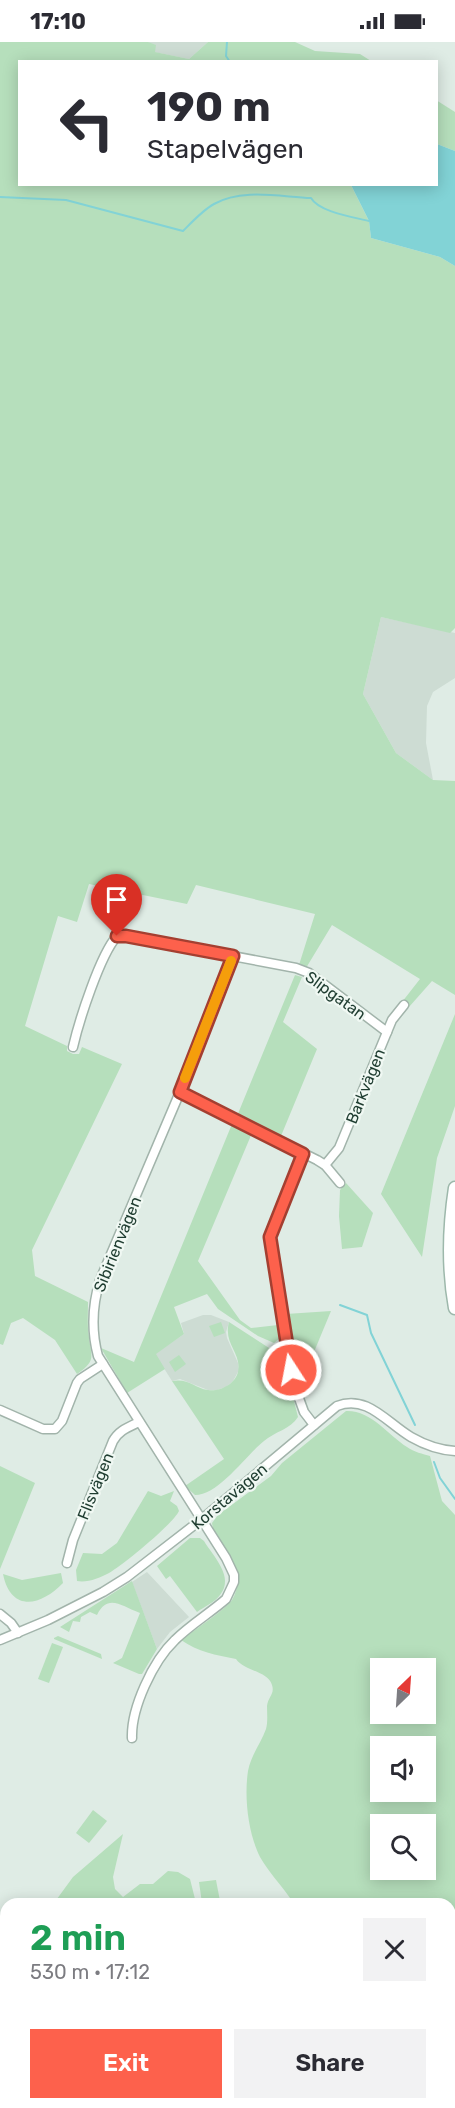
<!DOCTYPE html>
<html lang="en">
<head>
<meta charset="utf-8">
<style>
  :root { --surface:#fff; --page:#f2f2f3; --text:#2b2b33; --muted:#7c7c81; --accent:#fd614c }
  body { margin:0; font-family:Rubik,sans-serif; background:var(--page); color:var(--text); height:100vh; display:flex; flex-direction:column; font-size:22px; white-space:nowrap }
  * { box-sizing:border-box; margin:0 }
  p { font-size:20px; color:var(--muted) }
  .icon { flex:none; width:33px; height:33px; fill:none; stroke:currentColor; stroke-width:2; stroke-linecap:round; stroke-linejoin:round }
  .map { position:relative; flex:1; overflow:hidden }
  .side { position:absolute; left:0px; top:1856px; width:456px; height:212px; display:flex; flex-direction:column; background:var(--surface); border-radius:18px 18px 0 0; box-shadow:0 3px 15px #0003 }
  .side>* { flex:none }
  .top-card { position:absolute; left:18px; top:18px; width:420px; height:126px; border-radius:0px; box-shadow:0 3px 15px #0003; background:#fff; color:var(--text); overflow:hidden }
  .needle { width:39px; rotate:25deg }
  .controls { position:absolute; left:370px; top:1616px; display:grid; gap:12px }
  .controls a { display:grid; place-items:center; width:66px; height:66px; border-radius:0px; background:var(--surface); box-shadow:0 3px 15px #0003; font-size:30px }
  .pin { position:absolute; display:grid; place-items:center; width:51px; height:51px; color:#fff; margin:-62px -26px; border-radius:50% 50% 50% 0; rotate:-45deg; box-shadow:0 0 6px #0007 }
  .pin .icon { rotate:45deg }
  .me { position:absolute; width:66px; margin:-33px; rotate:349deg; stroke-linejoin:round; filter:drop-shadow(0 0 4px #0008) }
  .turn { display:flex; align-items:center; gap:21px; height:126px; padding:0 30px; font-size:27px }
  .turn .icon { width:78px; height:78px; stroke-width:2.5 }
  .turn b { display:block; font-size:42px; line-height:51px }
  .round { display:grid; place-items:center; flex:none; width:63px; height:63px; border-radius:0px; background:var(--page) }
  .head { display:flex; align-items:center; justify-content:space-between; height:102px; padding:0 30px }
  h1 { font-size:36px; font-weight:600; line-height:45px; color:#1e9e55 }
  .button { display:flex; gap:12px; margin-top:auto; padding:12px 30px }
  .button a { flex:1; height:69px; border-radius:0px; background:var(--accent); color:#fff; font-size:24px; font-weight:600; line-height:69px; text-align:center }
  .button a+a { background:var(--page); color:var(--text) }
  .status { display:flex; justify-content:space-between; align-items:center; height:42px; padding:0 30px; background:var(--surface); direction:ltr }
  .status svg { height:16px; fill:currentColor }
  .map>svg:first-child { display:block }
  .built { fill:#cddcd3 }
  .green { fill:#b6dfbc; fill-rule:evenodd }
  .water { fill:#82d3d6 }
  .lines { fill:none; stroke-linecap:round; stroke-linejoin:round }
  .stream { stroke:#82d3d6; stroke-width:2 }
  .street-casing { stroke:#a2b4ab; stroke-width:11 }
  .secondary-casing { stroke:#9db8ab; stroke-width:15 }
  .street { stroke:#fff; stroke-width:8 }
  .secondary { stroke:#fff; stroke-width:12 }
  .route-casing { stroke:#a43f31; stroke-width:15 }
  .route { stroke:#fd614c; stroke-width:10 }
  .slow { stroke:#f59e0b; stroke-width:10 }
  .labels { text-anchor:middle; stroke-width:4.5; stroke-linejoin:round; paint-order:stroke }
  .street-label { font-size:16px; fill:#1f3d31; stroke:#f0f8f3 }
</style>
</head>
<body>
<div class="status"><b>17:10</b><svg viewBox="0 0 49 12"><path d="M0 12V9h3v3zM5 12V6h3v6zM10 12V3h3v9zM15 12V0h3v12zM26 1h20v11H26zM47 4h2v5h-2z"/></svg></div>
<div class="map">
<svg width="455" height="2066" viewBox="0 0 455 2066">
  <rect width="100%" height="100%" fill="#dfece5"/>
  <g class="built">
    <path d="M148,0H208L189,17L154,10Z"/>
    <path d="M381,575L455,591V636L433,650L427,664L426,701L433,738L396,711L363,652Z"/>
    <path d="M203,1273H211L229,1280L226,1290L227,1296L238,1321L239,1328L233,1339L226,1345L217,1348H208L180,1337L172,1339L155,1312L184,1292L181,1281Z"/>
    <path d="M147,1530L189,1575L170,1590L157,1607L132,1540Z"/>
  </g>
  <g class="green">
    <path d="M0,0H148L156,3L155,10L189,17L208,0H295L315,9L360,12L371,19L20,20V142L351,143L369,179L371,196L440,215L455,224V586L450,591L381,575L363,652L396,711L433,738L455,739V953L432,939L409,965L402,960L420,937L332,883L306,926L299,923L315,872L196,843L187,862L89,842L77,880L58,874L25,984L67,1004V1009L73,1012H79L82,1005L122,1022L32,1208L35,1234L88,1260C88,1271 87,1283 89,1295C91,1315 97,1318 77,1332L55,1298L23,1276L11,1281L3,1303L0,1302Z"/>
    <path d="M436,58L455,70V109L437,102Z"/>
    <path d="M295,933L302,935L283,980L317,1007L281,1094L237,1074Z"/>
    <path d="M455,972V1064L437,1116L422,1215L381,1152Z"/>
    <path d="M232,1082L252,1091L198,1219L240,1278L251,1286L278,1283L280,1296L274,1301L258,1294L218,1267L207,1252L174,1265L184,1292L156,1312L165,1327L127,1351L101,1306L134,1320Z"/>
    <path d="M346,1141L373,1171L362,1205L342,1207L339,1174L340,1148Z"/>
    <path d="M331,1269L299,1346L286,1272Z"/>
    <path d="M221,1280L225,1291L214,1295L209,1284Z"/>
    <path d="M229,1280L283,1315L298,1375C291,1387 274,1390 264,1399C246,1413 219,1453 195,1453L185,1444L224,1417L172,1339C189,1336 194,1346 208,1348C220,1350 235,1342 238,1330C242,1311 223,1302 229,1280Z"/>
    <path d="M179,1313L186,1322L175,1330L169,1320Z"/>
    <path d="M346,1369C371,1368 388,1393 407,1405C414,1410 423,1412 430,1414L442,1459L455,1473V1977L450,1979V1862L291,1861L290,1856C281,1843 268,1829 260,1815C248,1791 244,1755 248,1729C251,1713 261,1701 266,1687C268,1680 267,1671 267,1664C268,1655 275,1652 272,1643C268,1629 244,1629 236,1617C216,1613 198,1610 181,1598C191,1591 228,1565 232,1558C239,1547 239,1532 234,1522C226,1508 214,1497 212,1481L218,1473L271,1434L282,1421ZM381,1626H426V1671H381ZM381,1704H426V1749H381ZM381,1782H426V1827H381Z"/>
    <path d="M0,1424L35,1441L0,1527Z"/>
    <path d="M148,1449L161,1454L174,1449L170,1459L177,1464L179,1469C173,1482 123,1523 109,1531C100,1536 87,1541 77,1539L76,1528L83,1511L102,1512L117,1501Z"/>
    <path d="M190,1496H200L204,1499C213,1514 235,1535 220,1553C215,1560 204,1565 197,1570L170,1534L166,1537L157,1524Z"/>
    <path d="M61,1531L63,1541C41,1564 11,1571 3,1532L22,1538Z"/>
    <path d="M132,1539L157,1607L142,1632H139L113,1621L122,1616L140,1571C121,1564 108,1551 97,1573L90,1570L81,1575L80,1580L73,1579L69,1590L60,1585Z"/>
    <path d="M58,1594L101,1612L102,1617L54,1597V1596Z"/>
    <path d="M52,1601L63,1605L49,1641L38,1637Z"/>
    <path d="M93,1768L107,1779L89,1801L76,1791Z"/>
    <path d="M123,1792L113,1835L115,1847L123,1855L140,1842H153L168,1829L178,1830L190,1837L196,1861H54L73,1835Z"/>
    <path d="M216,1838L220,1859L214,1861H202L199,1840Z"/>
    <path d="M6,1883V1954L0,1961V1886Z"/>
    <path d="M395,2061H449L454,2066H395Z"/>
  </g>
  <path class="water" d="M437,102L455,109V224L440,215L371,196L369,179L351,143L436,142Z"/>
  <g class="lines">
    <g class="stream">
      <path d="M227,0L226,14L230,20"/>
      <path d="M0,155L66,158L183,189C192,180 203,168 214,162C242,146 281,155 311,156C319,170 353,175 369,179"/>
      <path d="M340,1263L367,1273L371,1291L415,1383"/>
      <path d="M434,1420L440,1436L455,1457"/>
    </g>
    <g class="street-casing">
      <g id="street">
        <path d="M73,1005C79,979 100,913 117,894H126L296,926L309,931L387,990"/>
        <path d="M180,1050L317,1118L325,1123L340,1141"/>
        <path d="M303,1112L273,1184L270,1201L296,1348L304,1370L314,1383"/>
        <path d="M325,1123L339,1106L392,978L404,963"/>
        <path d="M0,1368L43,1387H55L62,1379L77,1341L80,1337L103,1322"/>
        <path d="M67,1521L73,1498L113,1399C119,1388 129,1385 139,1380"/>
        <path d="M0,1572L11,1581L18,1591"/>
        <path d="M0,1598L48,1578L103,1550L127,1535L202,1477L337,1364C367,1352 387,1381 411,1395C425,1403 438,1408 455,1409"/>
        <path d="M132,1696C131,1666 153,1619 175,1598C190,1583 210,1571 226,1557L234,1540V1533L226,1516L98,1314C91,1288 92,1264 100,1238L180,1050L233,914"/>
        <path d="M450,2023L455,2022"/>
        <path d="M22,2066L24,2061"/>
        <path d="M109,2066L115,2061"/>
      </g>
    </g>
    <g class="secondary-casing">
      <path id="secondary" d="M455,1146C449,1185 448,1227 455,1266"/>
    </g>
    <use href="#street" class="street"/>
    <use href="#secondary" class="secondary"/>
  </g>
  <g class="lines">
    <g class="route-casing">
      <path id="route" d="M117,894H126L233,914L180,1050L303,1112L270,1195L291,1328"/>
    </g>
    <use href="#route" class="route"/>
    <path class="slow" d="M185,1036L231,919"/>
  </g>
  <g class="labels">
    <g class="street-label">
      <text transform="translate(336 953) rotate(36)" y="6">Slipgatan</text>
      <text transform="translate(365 1044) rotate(-68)" y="6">Barkvägen</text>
      <text transform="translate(117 1202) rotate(-68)" y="6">Sibirienvägen</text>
      <text transform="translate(95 1444) rotate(-68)" y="6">Flisvägen</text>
      <text transform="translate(229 1454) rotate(-40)" y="6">Korstavägen</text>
    </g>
  </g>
</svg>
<div class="controls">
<a><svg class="needle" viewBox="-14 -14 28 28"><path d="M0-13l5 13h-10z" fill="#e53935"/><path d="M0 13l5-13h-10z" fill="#7c7c81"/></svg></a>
<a><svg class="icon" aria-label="sound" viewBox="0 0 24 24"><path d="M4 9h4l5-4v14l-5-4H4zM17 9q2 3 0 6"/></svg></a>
<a><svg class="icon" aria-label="search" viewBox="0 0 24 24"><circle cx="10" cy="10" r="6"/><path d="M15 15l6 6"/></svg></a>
</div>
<div class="pin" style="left:117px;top:894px;background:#d93025"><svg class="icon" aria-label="arrive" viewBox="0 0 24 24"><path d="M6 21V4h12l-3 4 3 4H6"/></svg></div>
<svg class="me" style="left:291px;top:1328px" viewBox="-20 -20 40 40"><circle r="17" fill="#fd614c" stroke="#fff" stroke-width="3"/><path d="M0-11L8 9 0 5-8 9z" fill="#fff"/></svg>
<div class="top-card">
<div class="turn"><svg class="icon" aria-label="left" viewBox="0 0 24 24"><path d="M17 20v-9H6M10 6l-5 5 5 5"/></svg><div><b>190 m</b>Stapelvägen</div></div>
</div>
<section class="side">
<div class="head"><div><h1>2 min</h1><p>530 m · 17:12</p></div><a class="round"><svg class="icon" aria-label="close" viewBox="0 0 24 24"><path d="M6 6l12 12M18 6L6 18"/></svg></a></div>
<div class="button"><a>Exit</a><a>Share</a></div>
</section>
</div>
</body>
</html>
